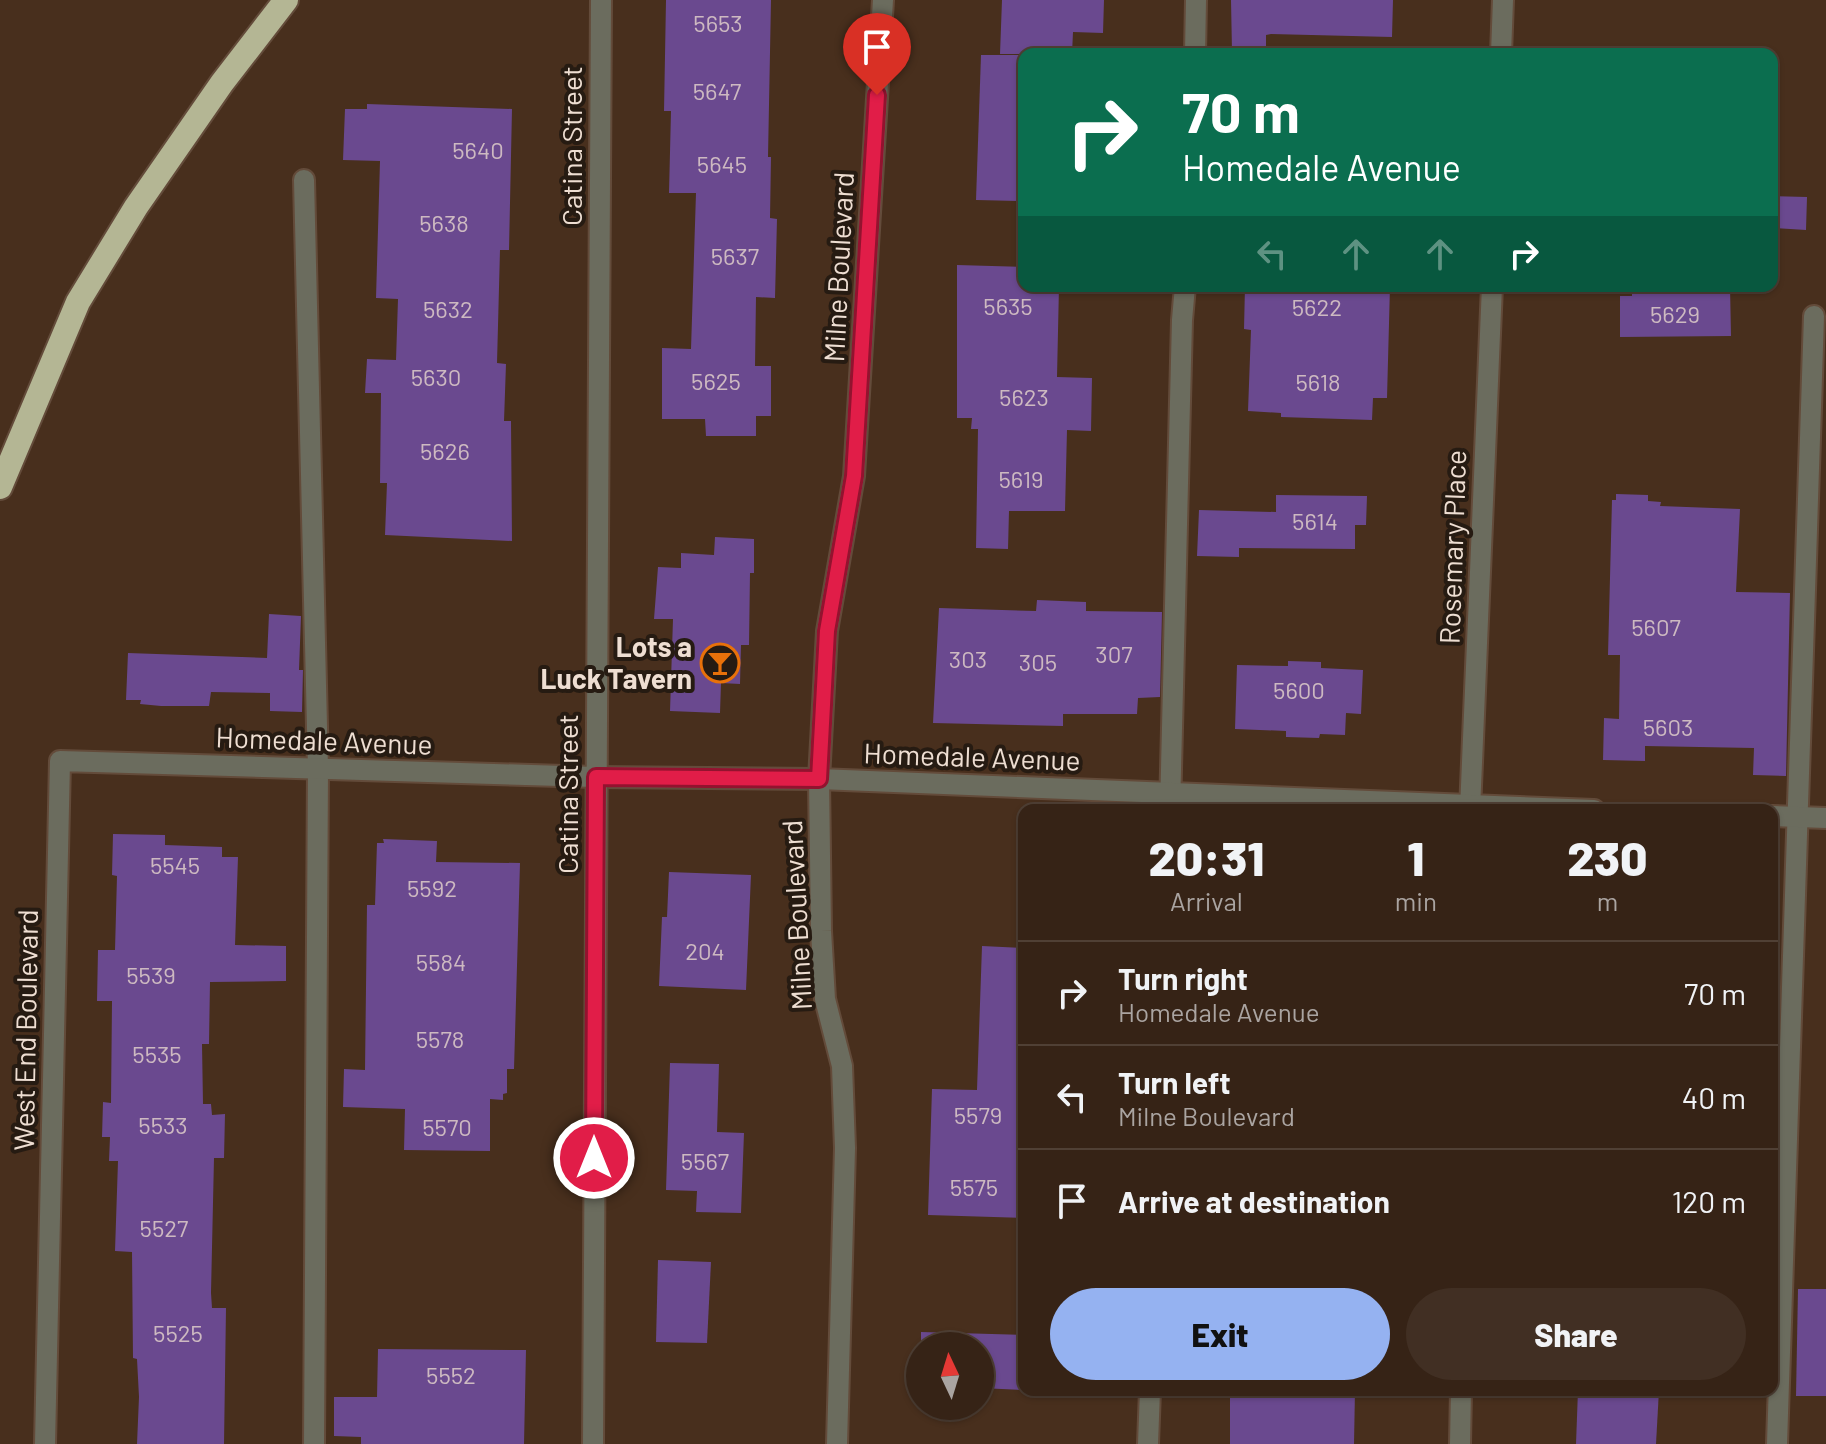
<!DOCTYPE html>
<html lang="en">
<head>
<meta charset="utf-8">
<style>
  :root { --surface:#362316; --page:#412f23; --text:#f1f3f6; --muted:#aaa4a1; --line:#504035; --accent:#95b2f1 }
  body { margin:0; font-family:Barlow,sans-serif; background:var(--page); color:var(--text); height:100vh; display:flex; flex-direction:column; font-size:30px; white-space:nowrap }
  * { box-sizing:border-box; margin:0 }
  p { font-size:26px; color:var(--muted) }
  .icon { flex:none; width:44px; height:44px; fill:none; stroke:currentColor; stroke-width:2; stroke-linecap:round; stroke-linejoin:round }
  .map { position:relative; flex:1; overflow:hidden }
  .sheet { position:absolute; left:1018px; top:804px; width:760px; height:592px; display:flex; flex-direction:column; background:var(--surface); border-radius:16px; box-shadow:0 2px 6px #0004,0 0 0 2px var(--line) }
  .sheet>* { flex:none }
  .guide { position:absolute; left:1018px; top:48px; width:760px; height:244px; border-radius:16px; box-shadow:0 2px 6px #0004,0 0 0 2px var(--line); background:#0b6e4f; color:#fff; overflow:hidden }
  .needle { width:52px; rotate:356deg }
  .fabs { position:absolute; left:906px; top:1332px; display:grid; gap:16px }
  .fabs a { display:grid; place-items:center; width:88px; height:88px; border-radius:50%; background:var(--surface); box-shadow:0 2px 6px #0004,0 0 0 2px var(--line); font-size:40px }
  .pin { position:absolute; display:grid; place-items:center; width:68px; height:68px; color:#fff; margin:-82px -34px; border-radius:50% 50% 50% 0; rotate:-45deg; box-shadow:0 0 8px #0007 }
  .pin .icon { rotate:45deg }
  .me { position:absolute; width:88px; margin:-44px; rotate:0deg; stroke-linejoin:round; filter:drop-shadow(0 0 6px #0008) }
  .turn { display:flex; align-items:center; gap:28px; height:168px; padding:0 32px; font-size:36px }
  .turn .icon { width:104px; height:104px; stroke-width:2.5 }
  .turn b { display:block; font-size:56px; line-height:68px }
  .lanes { display:flex; align-items:center; height:76px; padding:0 32px; background:#0003; justify-content:center; gap:40px; direction:ltr }
  .lanes .off { opacity:.35 }
  .eta { display:flex; justify-content:space-evenly; align-items:center; height:136px; text-align:center }
  .eta b { font-size:48px; font-weight:800; line-height:56px }
  .action { display:flex; gap:16px; margin-top:auto; padding:16px 32px }
  .action a { flex:1; height:92px; border-radius:48px; background:var(--accent); color:#111; font-size:32px; font-weight:800; line-height:92px; text-align:center }
  .action a+a { background:var(--page); color:var(--text) }
  ul { padding:0; list-style:none }
  li { display:flex; align-items:center; gap:24px; height:104px; padding:0 32px; border-top:2px solid var(--line) }
  li div { flex:1 }
  li b { display:block; font-size:30px }
  li em { font-style:normal }
  .map>svg:first-child { display:block }
  .building { fill:#6a498f }
  .lines { fill:none; stroke-linecap:round; stroke-linejoin:round }
  .lane-casing { stroke:#634b3a; stroke-width:24 }
  .street-casing { stroke:#634b3a; stroke-width:24 }
  .highway-casing { stroke:#634b3a; stroke-width:28 }
  .lane { stroke:#6b6c5e; stroke-width:20 }
  .street { stroke:#6b6c5e; stroke-width:20 }
  .highway { stroke:#b4b694; stroke-width:24 }
  .route-casing { stroke:#92132f; stroke-width:20 }
  .route { stroke:#e11d48; stroke-width:14 }
  .labels { text-anchor:middle; stroke-width:8; stroke-linejoin:round; paint-order:stroke }
  .number-label { font-size:24px; fill:#cdb9c1 }
  .street-label { font-size:28px; fill:#eeded2; stroke:#261b12 }
  .poi-label { font-size:28px; font-weight:bold; fill:#eeded2; stroke:#261b12; text-anchor:end }
</style>
</head>
<body>
<div class="map">
<svg width="1826" height="1444" viewBox="0 0 1826 1444">
  <rect width="100%" height="100%" fill="#482f1d"/>
  <g class="building">
    <path d="M666,0H771L768,157H771L770,218L777,219L775,298L756,297L755,366H771V416H756V436H706L705,419H662V348L691,349L696,193H669L671,111H664Z"/>
    <path d="M1002,0H1104L1103,33L1073,32L1072,54H1000Z"/>
    <path d="M1231,0H1393L1392,37L1271,34L1266,35V53L1232,52Z"/>
    <path d="M981,55H1024V201L976,200Z"/>
    <path d="M367,104L512,109L509,250H500L497,363L506,364L504,421H511L512,541L385,535L387,483H380L381,393H365L367,359L396,360L398,299L376,298L380,161L343,160L345,109H367Z"/>
    <path d="M1772,196L1807,197L1806,230L1772,228Z"/>
    <path d="M957,265L1024,267V286H1059L1057,377L1092,378L1091,431L1067,430L1065,511H1009L1008,549L976,548L978,429H971L972,418H957Z"/>
    <path d="M1245,286H1390L1387,398H1373L1372,420L1281,417V413L1248,411L1251,330L1244,329Z"/>
    <path d="M1632,286H1730L1731,336L1620,337V296H1632Z"/>
    <path d="M1616,494L1648,495V501L1661,502L1660,506L1740,509L1736,592L1790,593L1786,776L1753,775L1754,748L1645,746V761L1603,760L1604,718L1619,719L1620,655H1608L1612,500H1616Z"/>
    <path d="M1276,495L1367,496L1366,525H1355V549L1239,548V557L1197,556L1199,510L1276,512Z"/>
    <path d="M715,537L754,539V573H750L749,645H741L740,684L721,683L720,713L670,711L673,619H654L658,567L681,568V553L714,555Z"/>
    <path d="M1037,600L1086,602V611L1162,612L1160,697L1138,698L1137,714H1063V726L933,723L939,608L1036,611Z"/>
    <path d="M269,614L301,616L299,670H303L302,712L270,711V693L211,692L209,706H161L140,704L141,700H126L128,653L267,658Z"/>
    <path d="M1288,661L1321,662V668L1363,670L1361,714L1346,713L1345,735L1320,734L1319,738L1286,737V731L1235,729L1237,665L1288,666Z"/>
    <path d="M113,834L165,835V845L222,847V857H238L235,945L286,946V981L210,982L209,1044H202L203,1104H211L212,1115L225,1114L224,1158H214L211,1293L212,1308H226L224,1444H137L139,1397L137,1359L133,1358L132,1252L115,1251L118,1161H109L110,1137H102L103,1102L111,1103L112,1001H97L98,950H115L117,876L112,875Z"/>
    <path d="M383,839L437,841L436,862L520,863L514,1069H507V1093L503,1094V1100L490,1099V1151L404,1150L405,1109L343,1107L344,1069L365,1070L367,905H375L377,843H384Z"/>
    <path d="M669,872L751,875L746,990L659,986L662,917H667Z"/>
    <path d="M982,946L1024,948V1218L928,1215L932,1089L977,1090Z"/>
    <path d="M670,1063L719,1064L717,1132L744,1133L741,1213L696,1212L697,1191L666,1190Z"/>
    <path d="M658,1260L711,1262L707,1343L656,1342Z"/>
    <path d="M1798,1289H1826V1396H1796Z"/>
    <path d="M921,1332L1024,1335V1390L980,1388V1346H921Z"/>
    <path d="M378,1349L526,1350L524,1444H361V1437L334,1436V1397H377Z"/>
    <path d="M1230,1390H1355L1354,1444H1230Z"/>
    <path d="M1578,1390H1659L1656,1444H1576Z"/>
  </g>
  <g class="lines">
    <g class="lane-casing">
      <g id="lane">
        <path d="M1195,54L1196,0"/>
        <path d="M304,180L318,769L314,1444"/>
        <path d="M1170,810L1182,320L1185,286"/>
        <path d="M1148,1444L1150,1390"/>
        <path d="M1777,1444L1814,316"/>
      </g>
    </g>
    <g class="street-casing">
      <g id="street">
        <path d="M1501,54L1503,0"/>
        <path d="M1470,810L1492,286"/>
        <path d="M1772,816L1826,818"/>
        <path d="M45,1444L60,761L596,777L819,779L1594,810"/>
        <path d="M593,1444L601,0"/>
        <path d="M837,1444L845,1148L842,1066L825,999L821,931L819,779L827,631L854,476L883,0"/>
        <path d="M1460,1444L1461,1390"/>
      </g>
    </g>
    <g class="highway-casing">
      <path id="highway" d="M0,487L78,302L136,207L222,83L286,0"/>
    </g>
    <use href="#lane" class="lane"/>
    <use href="#street" class="street"/>
    <use href="#highway" class="highway"/>
  </g>
  <g class="lines">
    <g class="route-casing">
      <path id="route" d="M594,1158L596,777L819,779L827,631L854,476L877,95"/>
    </g>
    <use href="#route" class="route"/>
  </g>
  <defs>
    <g id="bar-ring" transform="scale(2)"><circle r="9.5" fill="#261b12" stroke="#e8710a" stroke-width="1.5"/><path d="M-6-5H6L.8 .8V4.5H3.5V6h-7V4.5H-.8V.8Z" fill="#e8710a"/></g>
  </defs>
  <g fill-rule="evenodd">
    <use href="#bar-ring" x="720" y="663"/>
  </g>
  <g class="labels">
    <g class="number-label">
      <text x="718" y="32">5653</text>
      <text x="717" y="100">5647</text>
      <text x="478" y="159">5640</text>
      <text x="722" y="173">5645</text>
      <text x="444" y="232">5638</text>
      <text x="735" y="265">5637</text>
      <text x="1008" y="315">5635</text>
      <text x="1317" y="316">5622</text>
      <text x="448" y="318">5632</text>
      <text x="1675" y="323">5629</text>
      <text x="436" y="386">5630</text>
      <text x="716" y="390">5625</text>
      <text x="1318" y="391">5618</text>
      <text x="1024" y="406">5623</text>
      <text x="445" y="460">5626</text>
      <text x="1021" y="488">5619</text>
      <text x="1315" y="530">5614</text>
      <text x="1656" y="636">5607</text>
      <text x="1114" y="663">307</text>
      <text x="968" y="668">303</text>
      <text x="1038" y="671">305</text>
      <text x="1299" y="699">5600</text>
      <text x="1668" y="736">5603</text>
      <text x="175" y="874">5545</text>
      <text x="432" y="897">5592</text>
      <text x="705" y="960">204</text>
      <text x="441" y="971">5584</text>
      <text x="151" y="984">5539</text>
      <text x="440" y="1048">5578</text>
      <text x="157" y="1063">5535</text>
      <text x="978" y="1124">5579</text>
      <text x="163" y="1134">5533</text>
      <text x="447" y="1136">5570</text>
      <text x="705" y="1170">5567</text>
      <text x="974" y="1196">5575</text>
      <text x="164" y="1237">5527</text>
      <text x="178" y="1342">5525</text>
      <text x="451" y="1384">5552</text>
    </g>
    <g class="street-label">
      <text transform="translate(572 146) rotate(-90)" y="10">Catina Street</text>
      <text transform="translate(839 267) rotate(-87)" y="10">Milne Boulevard</text>
      <text transform="translate(1453 547) rotate(-88)" y="10">Rosemary Place</text>
      <text transform="translate(324 741) rotate(2)" y="10">Homedale Avenue</text>
      <text transform="translate(972 757) rotate(2)" y="10">Homedale Avenue</text>
      <text transform="translate(568 794) rotate(-90)" y="10">Catina Street</text>
      <text transform="translate(797 915) rotate(-93)" y="10">Milne Boulevard</text>
      <text transform="translate(26 1030) rotate(-89)" y="10">West End Boulevard</text>
    </g>
    <g class="poi-label">
      <text x="692" y="657">Lots a<tspan x="692" dy="32">Luck Tavern</tspan></text>
    </g>
  </g>
</svg>
<div class="fabs">
<a><svg class="needle" viewBox="-14 -14 28 28"><path d="M0-13l5 13h-10z" fill="#e53935"/><path d="M0 13l5-13h-10z" fill="#aaa4a1"/></svg></a>
</div>
<div class="pin" style="left:877px;top:95px;background:#d93025"><svg class="icon" aria-label="arrive" viewBox="0 0 24 24"><path d="M6 21V4h12l-3 4 3 4H6"/></svg></div>
<svg class="me" style="left:594px;top:1158px" viewBox="-20 -20 40 40"><circle r="17" fill="#e11d48" stroke="#fff" stroke-width="3"/><path d="M0-11L8 9 0 5-8 9z" fill="#fff"/></svg>
<div class="guide">
<div class="turn"><svg class="icon" aria-label="right" viewBox="0 0 24 24"><path d="M7 20v-9h11M14 6l5 5-5 5"/></svg><div><b>70 m</b>Homedale Avenue</div></div>
<div class="lanes"><svg class="icon off" aria-label="left" viewBox="0 0 24 24"><path d="M17 20v-9H6M10 6l-5 5 5 5"/></svg><svg class="icon off" aria-label="ahead" viewBox="0 0 24 24"><path d="M12 20V5M6 11l6-6 6 6"/></svg><svg class="icon off" aria-label="ahead" viewBox="0 0 24 24"><path d="M12 20V5M6 11l6-6 6 6"/></svg><svg class="icon" aria-label="right" viewBox="0 0 24 24"><path d="M7 20v-9h11M14 6l5 5-5 5"/></svg></div>
</div>
<section class="sheet">
<div class="eta">
<div><b>20:31</b><p>Arrival</p></div>
<div><b>1</b><p>min</p></div>
<div><b>230</b><p>m</p></div>
</div>
<ul>
<li><svg class="icon" aria-label="right" viewBox="0 0 24 24"><path d="M7 20v-9h11M14 6l5 5-5 5"/></svg><div><b>Turn right</b><p>Homedale Avenue</p></div><em>70 m</em></li>
<li><svg class="icon" aria-label="left" viewBox="0 0 24 24"><path d="M17 20v-9H6M10 6l-5 5 5 5"/></svg><div><b>Turn left</b><p>Milne Boulevard</p></div><em>40 m</em></li>
<li><svg class="icon" aria-label="arrive" viewBox="0 0 24 24"><path d="M6 21V4h12l-3 4 3 4H6"/></svg><div><b>Arrive at destination</b></div><em>120 m</em></li>
</ul>
<div class="action"><a>Exit</a><a>Share</a></div>
</section>
</div>
</body>
</html>
